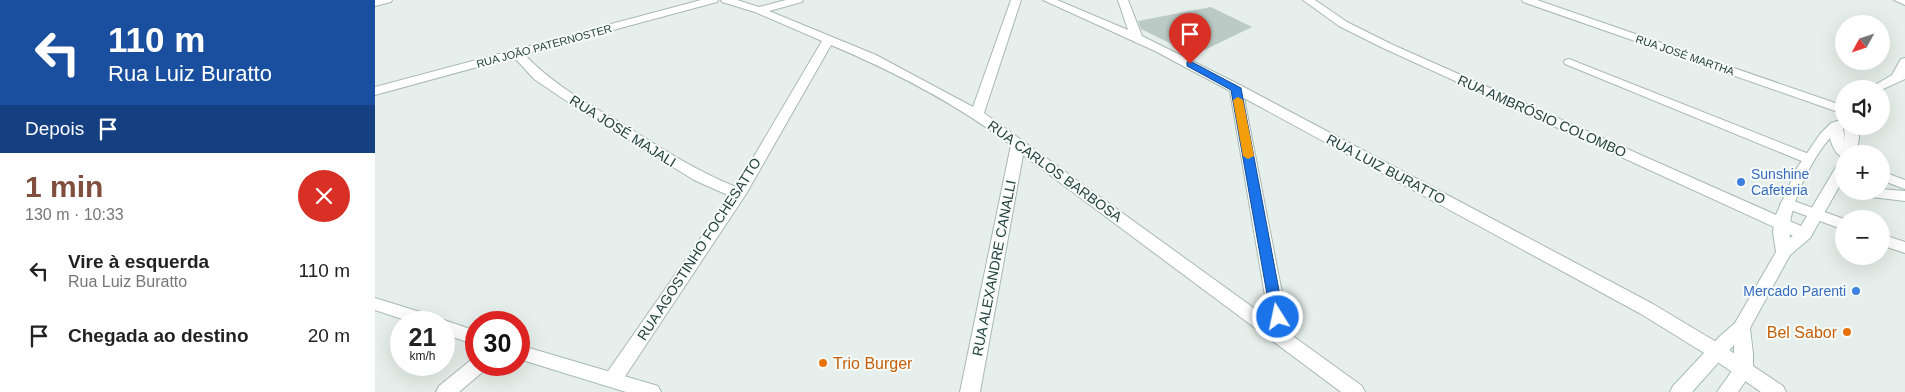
<!DOCTYPE html>
<html lang="pt">
<head>
<meta charset="utf-8">
<style>
  :root { --surface:#fff; --page:#f2f2f2; --text:#222; --muted:#767676; --accent:#804e3d }
  body { margin:0; font-family:Arial,sans-serif; background:var(--page); color:var(--text); height:100vh; display:flex; flex-direction:column; font-size:19px; white-space:nowrap }
  * { box-sizing:border-box; margin:0 }
  p { font-size:16px; color:var(--muted) }
  .icon { flex:none; width:28px; height:28px; fill:none; stroke:currentColor; stroke-width:2; stroke-linecap:round; stroke-linejoin:round }
  .map { position:relative; flex:1; overflow:hidden }
  .panel { display:flex; flex-direction:column; background:var(--surface); width:375px }
  .panel>* { flex:none }
  .top-card { background:#1a4fa0; color:#fff; overflow:hidden }
  .needle { width:32px; rotate:230deg }
  .buttons { position:absolute; left:1460px; top:15px; display:grid; gap:10px }
  .buttons a { display:grid; place-items:center; width:55px; height:55px; border-radius:50%; background:var(--surface); box-shadow:0 5px 20px #0002; font-size:25px }
  .speed { position:absolute; left:15px; top:311px; display:flex; gap:10px; font-size:25px; font-weight:700; text-align:center }
  .speed>* { display:grid; place-content:center; width:65px; height:65px; border-radius:50%; background:var(--surface); box-shadow:0 5px 20px #0002; line-height:1 }
  .speed small { font-size:12px; font-weight:400 }
  .speed .limit { border:8px solid #d22; background:#fff; color:#111 }
  .pin { position:absolute; display:grid; place-items:center; width:42px; height:42px; color:#fff; margin:-51px -21px; border-radius:50% 50% 50% 0; rotate:-45deg; box-shadow:0 0 5px #0007 }
  .pin .icon { rotate:45deg }
  .me { position:absolute; width:55px; margin:-28px; rotate:350deg; stroke-linejoin:round; filter:drop-shadow(0 0 4px #0008) }
  .turn { display:flex; align-items:center; gap:18px; height:105px; padding:0 25px; font-size:22px }
  .turn .icon { width:65px; height:65px; stroke-width:2.5 }
  .turn b { display:block; font-size:35px; line-height:42px }
  .then { display:flex; align-items:center; height:48px; padding:0 25px; background:#0003; gap:10px; font-size:19px }
  .round { display:grid; place-items:center; flex:none; width:52px; height:52px; border-radius:26px; background:var(--page) }
  .overview { display:flex; align-items:center; justify-content:space-between; height:85px; padding:0 25px }
  h1 { font-size:30px; font-weight:700; line-height:38px; color:var(--accent) }
  ul { padding:0; list-style:none }
  li { display:flex; align-items:center; gap:15px; height:65px; padding:0 25px }
  li div { flex:1 }
  li b { display:block; font-size:19px }
  li em { font-style:normal }
  main { display:flex; flex:1; min-height:0 }
  .map>svg:first-child { display:block }
  .building { fill:#bbcac4 }
  .lines { fill:none; stroke-linecap:round; stroke-linejoin:round }
  .lane-casing { stroke:#a8b8b2; stroke-width:2 }
  .street-casing { stroke:#a8b8b2; stroke-width:2 }
  .secondary-casing { stroke:#a4bbb3; stroke-width:2 }
  .lane { fill:#fff; fill-rule:evenodd }
  .street { fill:#fff; fill-rule:evenodd }
  .secondary { fill:#fff; fill-rule:evenodd }
  .route { fill:#1a73e8; stroke:#114b97 }
  .slow { fill:#f59e0b }
  .shop-dot { fill:#3f7fe0; stroke:#f7fbf9; stroke-width:2 }
  .food-dot { fill:#e8710a; stroke:#f7fbf9; stroke-width:2 }
  .labels { text-anchor:middle; stroke-width:4; stroke-linejoin:round; paint-order:stroke }
  .far-street-label { font-size:11px; fill:#24423a; stroke:#f7fbf9 }
  .street-label { font-size:14px; fill:#24423a; stroke:#f7fbf9 }
  .shop-label { font-size:14px; fill:#366cbe; stroke:#f7fbf9; text-anchor:start }
  .near-food-label { font-size:16px; fill:#c56008; stroke:#f7fbf9; text-anchor:end }
</style>
</head>
<body>
<main>
<section class="panel">
<div class="top-card">
<div class="turn"><svg class="icon" aria-label="left" viewBox="0 0 24 24"><path d="M17 20v-9H6M10 6l-5 5 5 5"/></svg><div><b>110 m</b>Rua Luiz Buratto</div></div>
<div class="then">Depois<svg class="icon" aria-label="arrive" viewBox="0 0 24 24"><path d="M6 21V4h12l-3 4 3 4H6"/></svg></div>
</div>
<div class="overview"><div><h1>1 min</h1><p>130 m · 10:33</p></div><a class="round" style="background:#d93025;color:#fff"><svg class="icon" aria-label="close" viewBox="0 0 24 24"><path d="M6 6l12 12M18 6L6 18"/></svg></a></div>
<ul>
<li><svg class="icon" aria-label="left" viewBox="0 0 24 24"><path d="M17 20v-9H6M10 6l-5 5 5 5"/></svg><div><b>Vire à esquerda</b><p>Rua Luiz Buratto</p></div><em>110 m</em></li>
<li><svg class="icon" aria-label="arrive" viewBox="0 0 24 24"><path d="M6 21V4h12l-3 4 3 4H6"/></svg><div><b>Chegada ao destino</b></div><em>20 m</em></li>
</ul>
</section>
<div class="map">
<svg width="1530" height="392" viewBox="0 0 1530 392">
  <rect width="100%" height="100%" fill="#e6efeb"/>
  <path class="building" d="M836,7L877,27L819,55L766,29L763,21Z"/>
  <g class="lines">
    <g class="lane-casing">
      <path id="lane" d="M1194,59L1439,156L1440,159L1434,163L1429,162L1190,64L1189,62L1190,60Z"/>
    </g>
    <g class="street-casing">
      <g id="street">
        <path d="M0,0H17L16,2L0,6Z"/>
        <path d="M326,0H343L342,2L149,54C178,85 214,104 249,125C286,148 321,171 361,187L447,41L380,12L347,2L346,0H362L384,7L411,0H428L427,2L394,11L501,55L598,107L636,0H646L609,113L894,319L855,91L780,51L668,0H682L753,30L743,0H753L767,36L865,85L1278,304L1348,346L1408,386L1411,392H1386L1334,356L1266,314L869,98L915,334L987,386L990,392H966L648,155L605,392H585L636,145C580,103 520,72 456,45L371,194L245,384L238,387L231,384L228,379L231,374L355,196L319,180L187,98L159,79L139,57L0,95V87Z"/>
        <path d="M928,0H940L972,22L1016,44L1435,230L1437,234L1435,238L1429,239L1423,238L1008,48L964,26Z"/>
        <path d="M1147,0H1162L1469,106V114L1148,2Z"/>
        <path d="M1519,0H1530V5Z"/>
        <path d="M1413,199L1469,219V230L1408,207L1405,204L1408,201Z"/>
        <path d="M1506,234L1530,242V253L1506,245Z"/>
        <path d="M101,358V365H112L110,370L84,392H61L64,386L96,360Z"/>
      </g>
    </g>
    <g class="secondary-casing">
      <g id="secondary">
        <path d="M1530,58V79L1506,90L1493,89L1517,75L1526,59Z"/>
        <path d="M1469,119V126H1483L1484,139L1481,154H1469V158C1461,155 1457,146 1455,138C1436,159 1411,210 1415,238L1423,231L1464,162L1469,161V178L1435,238L1415,255L1375,328L1378,354V370L1363,392H1342L1359,368V345L1317,392H1295L1298,386L1344,337L1360,323L1401,252L1398,232L1400,217L1422,168L1445,134L1456,123ZM1469,128L1470,141L1468,129Z"/>
        <path d="M1506,171L1530,180V189L1506,180Z"/>
        <path d="M1506,189L1530,191V201L1488,196L1483,194L1481,191H1506Z"/>
        <path d="M0,298L61,317L64,322L69,320L101,331V345L69,334V322H36L0,310Z"/>
        <path d="M144,345L283,386L286,392H251L144,359Z"/>
      </g>
    </g>
    <use href="#lane" class="lane"/>
    <use href="#street" class="street"/>
    <use href="#secondary" class="secondary"/>
  </g>
  <path class="route" d="M815,61L866,88L909,317L907,321H898L896,317L856,90L812,66V62Z"/>
  <path class="slow" d="M863,97L868,100L879,156L873,159L868,156L858,100Z"/>
  <g class="shop-dot">
    <circle cx="1366" cy="182" r="5"/>
    <circle cx="1481" cy="291" r="5"/>
  </g>
  <g class="food-dot">
    <circle cx="1472" cy="332" r="5"/>
    <circle cx="448" cy="363" r="5"/>
  </g>
  <g class="labels">
    <g class="far-street-label">
      <text transform="translate(169 46) rotate(-15)" y="4">RUA JOÃO PATERNOSTER</text>
      <text transform="translate(1310 55) rotate(19)" y="4">RUA JOSÉ MARTHA</text>
    </g>
    <g class="street-label">
      <text transform="translate(1167 116) rotate(24)" y="5">RUA AMBRÓSIO COLOMBO</text>
      <text transform="translate(248 131) rotate(32)" y="5">RUA JOSÉ MAJALI</text>
      <text transform="translate(1011 169) rotate(28)" y="5">RUA LUIZ BURATTO</text>
      <text transform="translate(680 171) rotate(36)" y="5">RUA CARLOS BARBOSA</text>
      <text transform="translate(324 249) rotate(-57)" y="5">RUA AGOSTINHO FOCHESATTO</text>
      <text transform="translate(619 268) rotate(-79)" y="5">RUA ALEXANDRE CANALLI</text>
    </g>
    <g class="shop-label">
      <text x="1376" y="179">Sunshine<tspan x="1376" dy="16">Cafeteria</tspan></text>
      <text x="1471" y="296" text-anchor="end">Mercado Parenti</text>
    </g>
    <g class="near-food-label">
      <text x="1462" y="338">Bel Sabor</text>
      <text x="458" y="369" text-anchor="start">Trio Burger</text>
    </g>
  </g>
</svg>
<div class="buttons">
<a><svg class="needle" viewBox="-14 -14 28 28"><path d="M0-13l5 13h-10z" fill="#e53935"/><path d="M0 13l5-13h-10z" fill="#767676"/></svg></a>
<a><svg class="icon" aria-label="sound" viewBox="0 0 24 24"><path d="M4 9h4l5-4v14l-5-4H4zM17 9q2 3 0 6"/></svg></a>
<a>+</a>
<a>−</a>
</div>
<div class="speed"><div>21<small>km/h</small></div><div class="limit">30</div></div>
<div class="pin" style="left:815px;top:64px;background:#d93025"><svg class="icon" aria-label="arrive" viewBox="0 0 24 24"><path d="M6 21V4h12l-3 4 3 4H6"/></svg></div>
<svg class="me" style="left:903px;top:317px" viewBox="-20 -20 40 40"><circle r="17" fill="#1a73e8" stroke="#fff" stroke-width="3"/><path d="M0-11L8 9 0 5-8 9z" fill="#fff"/></svg>
</div>
</main>
</body>
</html>
